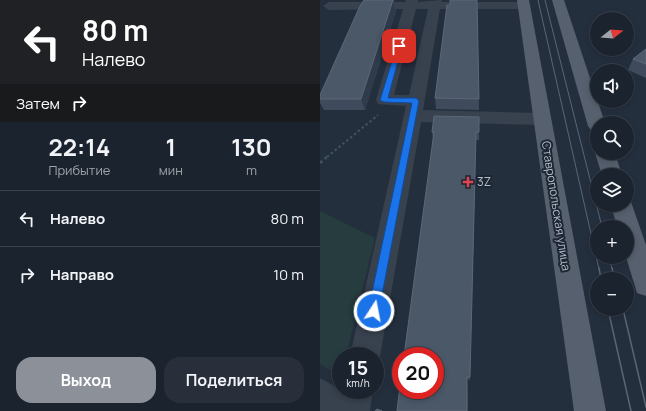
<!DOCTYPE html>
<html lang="ru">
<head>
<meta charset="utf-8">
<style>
  :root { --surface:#1b232e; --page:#282f3a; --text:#f1f3f6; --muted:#a0a4aa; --line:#39404a; --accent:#8c9099 }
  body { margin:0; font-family:Manrope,sans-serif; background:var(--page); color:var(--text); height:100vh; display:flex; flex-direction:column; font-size:15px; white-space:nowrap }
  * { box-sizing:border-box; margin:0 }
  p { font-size:13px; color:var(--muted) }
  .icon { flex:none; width:22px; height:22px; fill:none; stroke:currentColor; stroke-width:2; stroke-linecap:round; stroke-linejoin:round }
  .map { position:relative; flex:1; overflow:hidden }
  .side { display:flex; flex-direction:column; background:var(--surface); width:320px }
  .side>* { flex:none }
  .hud { background:#202124; color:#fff; overflow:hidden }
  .needle { width:26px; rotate:73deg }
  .tools { position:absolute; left:270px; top:12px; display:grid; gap:8px }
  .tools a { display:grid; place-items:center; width:44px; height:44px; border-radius:50%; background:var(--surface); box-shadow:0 2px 6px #0003,0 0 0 1px var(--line); font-size:20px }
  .speed { position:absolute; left:12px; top:347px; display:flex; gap:8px; font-size:20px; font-weight:700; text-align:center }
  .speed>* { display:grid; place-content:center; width:52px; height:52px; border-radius:50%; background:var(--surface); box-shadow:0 2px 6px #0003,0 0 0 1px var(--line); line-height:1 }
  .speed small { font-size:10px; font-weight:400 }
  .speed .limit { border:6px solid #d22; background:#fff; color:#111 }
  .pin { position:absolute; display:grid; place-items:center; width:34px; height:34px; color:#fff; margin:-17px; border-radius:8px; box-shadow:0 2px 6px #0006 }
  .me { position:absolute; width:44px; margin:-22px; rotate:11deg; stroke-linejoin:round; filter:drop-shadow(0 0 3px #0008) }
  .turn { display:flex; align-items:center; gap:14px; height:84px; padding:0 16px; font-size:18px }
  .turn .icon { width:52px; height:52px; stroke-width:2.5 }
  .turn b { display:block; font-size:28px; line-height:34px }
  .then { display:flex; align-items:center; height:38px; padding:0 16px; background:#0003; gap:8px; font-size:15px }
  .eta { display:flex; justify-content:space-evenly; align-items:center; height:68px; text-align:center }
  .eta b { font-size:24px; font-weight:700; line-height:28px }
  .action { display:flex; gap:8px; margin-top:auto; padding:8px 16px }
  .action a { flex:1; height:46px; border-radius:16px; background:var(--accent); color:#fff; font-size:16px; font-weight:700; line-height:46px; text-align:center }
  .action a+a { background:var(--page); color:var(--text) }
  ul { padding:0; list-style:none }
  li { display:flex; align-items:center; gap:12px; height:56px; padding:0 16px; border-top:1px solid var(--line) }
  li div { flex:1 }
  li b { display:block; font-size:15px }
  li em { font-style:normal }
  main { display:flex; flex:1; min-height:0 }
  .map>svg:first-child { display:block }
  .green { fill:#263c3f }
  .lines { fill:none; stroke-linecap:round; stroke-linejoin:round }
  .path-far1 { stroke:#3f5557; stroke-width:2; stroke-dasharray:2.5 2.5; stroke-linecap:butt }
  .path { stroke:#3f5557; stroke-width:2.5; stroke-dasharray:3 3; stroke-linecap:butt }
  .minor { fill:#38414e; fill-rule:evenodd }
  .major { fill:#56606e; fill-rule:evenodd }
  .tram-far1 { stroke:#5a6575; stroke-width:1 }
  .tram { stroke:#5a6575; stroke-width:1.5 }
  .wall { fill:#3f4b5c }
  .shaded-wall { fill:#2f3b4b }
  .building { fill:#4b5868; stroke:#5c6777 }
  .route { fill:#1a73e8; stroke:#114b97 }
  .health-dot { fill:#e0444e; stroke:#1d2633; stroke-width:1.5 }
  .labels { text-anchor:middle; stroke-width:4; stroke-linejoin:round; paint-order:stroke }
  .poi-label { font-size:12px; fill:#b4bcc9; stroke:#1d2633; text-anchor:start }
  .street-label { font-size:12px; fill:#b4bcc9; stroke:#1d2633 }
</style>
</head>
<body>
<main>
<section class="side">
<div class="hud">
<div class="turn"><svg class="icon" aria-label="left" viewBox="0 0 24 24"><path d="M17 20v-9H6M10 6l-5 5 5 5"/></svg><div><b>80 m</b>Налево</div></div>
<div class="then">Затем<svg class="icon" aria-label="right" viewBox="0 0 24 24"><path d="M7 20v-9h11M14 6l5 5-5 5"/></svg></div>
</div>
<div class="eta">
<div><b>22:14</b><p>Прибытие</p></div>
<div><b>1</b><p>мин</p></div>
<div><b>130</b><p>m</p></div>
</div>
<ul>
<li><svg class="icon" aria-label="left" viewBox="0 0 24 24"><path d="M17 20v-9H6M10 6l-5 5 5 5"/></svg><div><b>Налево</b></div><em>80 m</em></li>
<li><svg class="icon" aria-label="right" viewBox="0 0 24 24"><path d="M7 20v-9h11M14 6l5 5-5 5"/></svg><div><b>Направо</b></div><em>10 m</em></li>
</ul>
<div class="action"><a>Выход</a><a>Поделиться</a></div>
</section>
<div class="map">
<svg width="326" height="411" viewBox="0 0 326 411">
  <rect width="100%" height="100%" fill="#242f3e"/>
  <path class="green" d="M0,211L55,238L26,356H21V376L0,364Z"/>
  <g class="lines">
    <path class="path-far1" d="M7,157L58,115"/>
    <path class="path" d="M0,163L8,156"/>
    <g class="minor">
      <path d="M86,0H98V2L122,0V2H207L209,5L203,9H120L103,110L221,113L227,115L230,119L227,123L221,125L101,122L60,356L55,366V356H30L86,106L58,104L56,100L83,9L9,10L3,6L9,2H85ZM96,9H108L89,95H74Z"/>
      <path d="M0,378L21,390H53L50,411H0Z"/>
    </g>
    <g class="major">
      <path d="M197,0H209L286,411H254Z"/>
      <path d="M232,0H244L285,123H277V132L271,130L268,126Z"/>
      <path d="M277,150V153H295L302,175H282L275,153Z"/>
      <path d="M307,198L310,199L326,245V296L317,293L306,257H307V227H297L291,205H307Z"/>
    </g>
    <g class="tram-far1">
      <path d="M218,0L279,269"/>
      <path d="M225,0L282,227"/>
      <path d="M289,257L292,269"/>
    </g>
    <g class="tram">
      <path d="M279,268L281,279"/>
      <path d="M292,268L295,279"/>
      <path d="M288,309L311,411"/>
      <path d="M303,309L326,407"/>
    </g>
  </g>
  <g class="wall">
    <path d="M52,0H79H74L76,11L45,110H4L0,103V95Z"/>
    <path d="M157,0L159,110L116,109L115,98L130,5Z"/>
    <path d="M326,49V78L308,70L313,59Z"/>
    <path d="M159,117V140H156L150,380L147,379L148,411H77L113,139L112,132Z"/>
  </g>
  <g class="shaded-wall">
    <path d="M73,0L76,11L45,110L41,99Z"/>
    <path d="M156,132V140L150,380V377Z"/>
    <path d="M147,377V379L148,411H147Z"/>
  </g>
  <g class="building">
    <path d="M44,0H73L41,99H0V95L40,6Z"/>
    <path d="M130,0H157L159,99L115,98L127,5H130Z"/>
    <path d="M326,49V64L313,59Z"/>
    <path d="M114,116L159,117V132H156L150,377H147V411H77L81,377V390H115V356H84L114,132H112Z"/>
    <path d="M57,409L62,411H55Z"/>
  </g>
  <path class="route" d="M77,45L82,46L68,98H96L99,101L59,311L58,315L54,317L50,315L48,311L92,103L64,102L60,100Z"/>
  <path class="health-dot" d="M146 176h4v4h4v4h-4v4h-4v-4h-4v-4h4z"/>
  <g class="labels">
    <g class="poi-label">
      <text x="157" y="186">3Z</text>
    </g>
    <g class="street-label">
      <text transform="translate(236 206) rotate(81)" y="4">Ставропольская улица</text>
    </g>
  </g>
</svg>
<div class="tools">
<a><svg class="needle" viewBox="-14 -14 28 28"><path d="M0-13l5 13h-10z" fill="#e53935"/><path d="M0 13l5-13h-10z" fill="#a0a4aa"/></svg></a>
<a><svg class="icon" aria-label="sound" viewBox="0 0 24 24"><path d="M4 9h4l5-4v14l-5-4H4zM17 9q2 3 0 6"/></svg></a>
<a><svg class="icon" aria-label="search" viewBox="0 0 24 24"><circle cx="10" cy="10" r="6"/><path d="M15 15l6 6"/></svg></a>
<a><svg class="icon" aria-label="layers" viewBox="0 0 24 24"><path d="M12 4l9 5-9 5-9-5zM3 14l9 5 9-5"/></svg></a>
<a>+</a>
<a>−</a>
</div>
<div class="speed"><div>15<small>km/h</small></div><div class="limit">20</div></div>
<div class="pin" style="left:79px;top:46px;background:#d93025"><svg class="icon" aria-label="arrive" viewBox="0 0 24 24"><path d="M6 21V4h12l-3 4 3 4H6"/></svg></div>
<svg class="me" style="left:54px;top:311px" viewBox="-20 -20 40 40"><circle r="17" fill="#1a73e8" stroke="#fff" stroke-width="3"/><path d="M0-11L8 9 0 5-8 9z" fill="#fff"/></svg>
</div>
</main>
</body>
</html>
